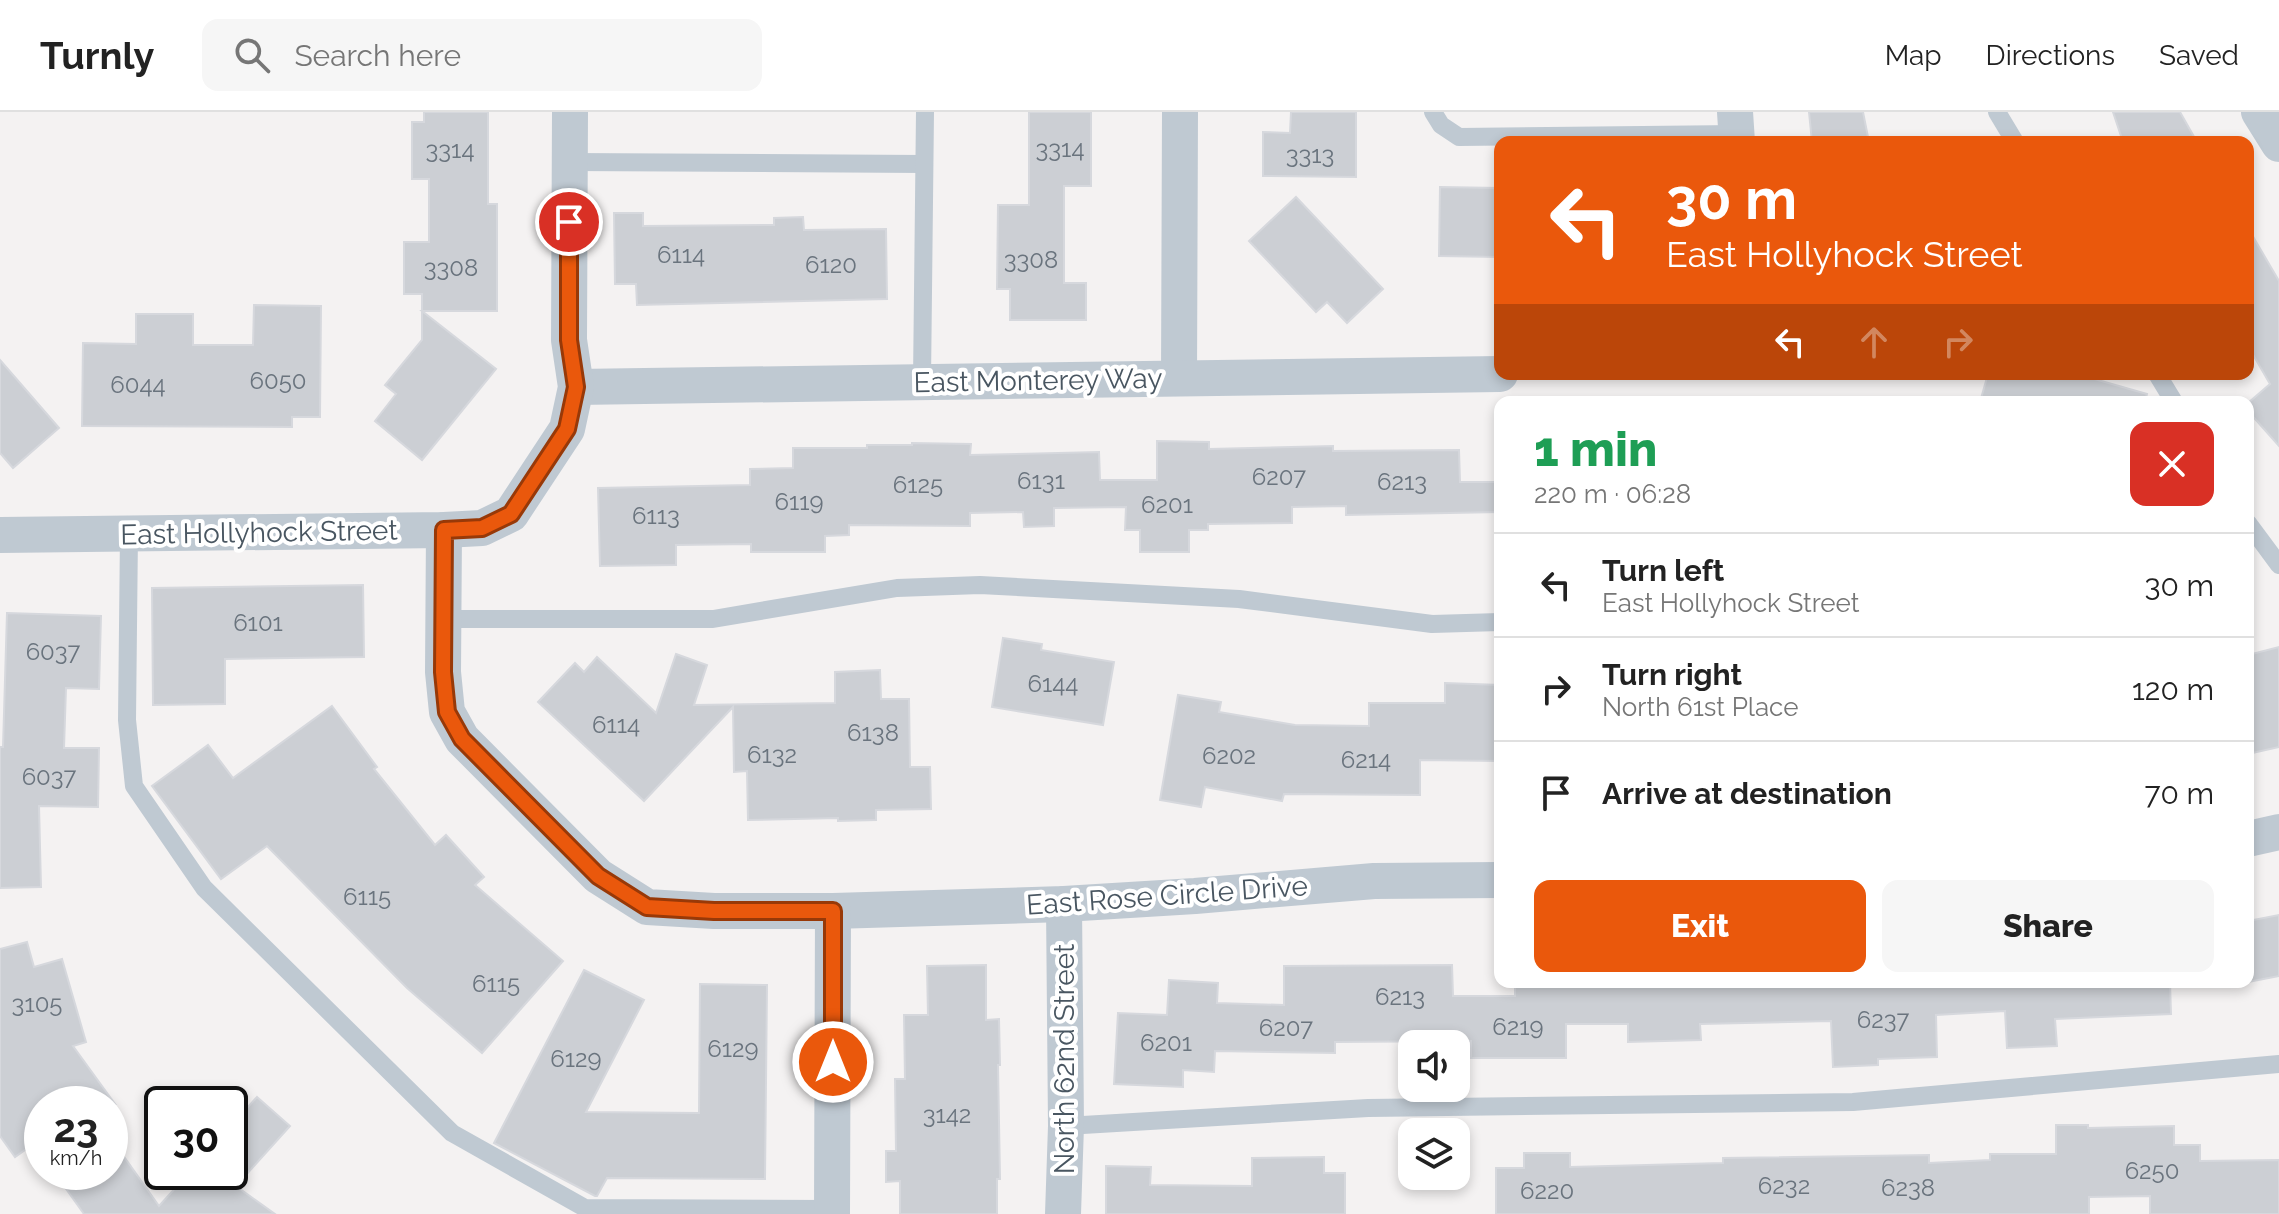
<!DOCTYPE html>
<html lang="en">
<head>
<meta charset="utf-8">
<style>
  :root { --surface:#fff; --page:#f6f6f6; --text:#222; --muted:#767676; --line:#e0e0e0; --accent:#ea580c }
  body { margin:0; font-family:Raleway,sans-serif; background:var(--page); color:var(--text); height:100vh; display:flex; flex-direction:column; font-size:30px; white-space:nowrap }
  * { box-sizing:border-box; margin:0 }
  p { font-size:26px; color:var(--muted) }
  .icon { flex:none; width:44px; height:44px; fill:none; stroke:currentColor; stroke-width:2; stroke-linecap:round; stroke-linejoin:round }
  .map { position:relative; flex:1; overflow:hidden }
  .details { position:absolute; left:1494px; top:284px; width:760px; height:592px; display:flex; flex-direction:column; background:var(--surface); border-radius:16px; box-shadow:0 4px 12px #0003 }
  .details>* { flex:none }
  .hud { position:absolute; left:1494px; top:24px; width:760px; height:244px; border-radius:16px; box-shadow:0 4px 12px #0003; background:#ea580c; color:#fff; overflow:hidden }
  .buttons { position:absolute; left:1398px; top:918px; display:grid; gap:16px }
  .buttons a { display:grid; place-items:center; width:72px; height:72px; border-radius:16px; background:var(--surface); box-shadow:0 4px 12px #0003; font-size:40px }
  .speed { position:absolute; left:24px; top:974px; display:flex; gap:16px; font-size:40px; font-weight:700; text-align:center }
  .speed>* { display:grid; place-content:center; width:104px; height:104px; border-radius:50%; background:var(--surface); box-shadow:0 4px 12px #0003; line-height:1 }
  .speed small { font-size:20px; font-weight:400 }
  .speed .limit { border:4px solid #111; border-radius:12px; background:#fff; color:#111 }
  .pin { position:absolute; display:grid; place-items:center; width:68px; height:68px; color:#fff; margin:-34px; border:4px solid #fff; border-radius:50%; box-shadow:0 2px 8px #0007 }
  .me { position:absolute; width:88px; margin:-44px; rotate:0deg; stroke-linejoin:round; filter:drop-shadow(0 0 6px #0008) }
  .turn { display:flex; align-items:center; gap:28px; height:168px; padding:0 40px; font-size:36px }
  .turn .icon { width:104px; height:104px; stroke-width:2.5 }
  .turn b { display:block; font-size:56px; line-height:68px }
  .lanes { display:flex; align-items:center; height:76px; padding:0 40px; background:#0003; justify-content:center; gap:40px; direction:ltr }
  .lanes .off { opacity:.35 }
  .round { display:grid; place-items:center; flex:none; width:84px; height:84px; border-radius:16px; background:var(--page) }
  .head { display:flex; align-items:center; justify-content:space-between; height:136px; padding:0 40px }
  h1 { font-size:48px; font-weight:800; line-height:60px; color:#1e9e55 }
  .cta { display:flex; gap:16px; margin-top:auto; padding:16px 40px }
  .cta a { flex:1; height:92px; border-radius:16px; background:var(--accent); color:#fff; font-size:32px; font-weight:800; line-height:92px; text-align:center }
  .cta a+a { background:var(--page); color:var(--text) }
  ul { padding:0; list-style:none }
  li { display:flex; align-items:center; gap:24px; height:104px; padding:0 40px; border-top:2px solid var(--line) }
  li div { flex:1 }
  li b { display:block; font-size:30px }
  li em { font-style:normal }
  header { display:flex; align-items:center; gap:48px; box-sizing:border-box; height:112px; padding:0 40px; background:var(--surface); border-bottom:2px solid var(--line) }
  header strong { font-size:38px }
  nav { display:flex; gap:44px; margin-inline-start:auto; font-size:28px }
  .search { width:560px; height:72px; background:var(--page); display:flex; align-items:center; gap:20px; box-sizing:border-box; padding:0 28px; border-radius:16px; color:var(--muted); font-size:30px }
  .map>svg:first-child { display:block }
  .building { fill:#cccfd4; stroke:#d6d8dd; stroke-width:2 }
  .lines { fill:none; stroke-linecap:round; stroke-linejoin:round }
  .service { stroke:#bfc9d2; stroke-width:18 }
  .minor { stroke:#bfc9d2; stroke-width:36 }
  .route-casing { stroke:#983908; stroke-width:20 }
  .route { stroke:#ea580c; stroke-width:14 }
  .labels { text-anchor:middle; stroke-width:8; stroke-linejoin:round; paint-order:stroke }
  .number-label { font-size:24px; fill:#6a747e }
  .street-label { font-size:28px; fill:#495661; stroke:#fff }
</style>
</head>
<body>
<header>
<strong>Turnly</strong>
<div class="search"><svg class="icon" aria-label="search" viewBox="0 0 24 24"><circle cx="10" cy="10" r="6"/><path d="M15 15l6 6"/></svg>Search here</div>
<nav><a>Map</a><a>Directions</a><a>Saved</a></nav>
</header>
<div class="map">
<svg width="2279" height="1102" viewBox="0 0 2279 1102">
  <rect width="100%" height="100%" fill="#f4f2f2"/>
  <g class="building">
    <path d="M424,0H488V92H497V199H422L496,257L422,348L375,309L396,282L385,273L422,228V182H404V130H429V67H412V10H424Z"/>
    <path d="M1029,0H1091V74H1064V171H1086V208H1010V177H997L998,93H1029Z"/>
    <path d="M1291,0H1356V65L1263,64V20L1290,21Z"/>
    <path d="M1809,0H1863L1869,30H1812Z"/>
    <path d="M2113,0H2180L2197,30H2123Z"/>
    <path d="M1440,75L1500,76V145L1439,144Z"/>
    <path d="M1296,85L1383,177L1347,211L1327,190L1316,200L1249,129Z"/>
    <path d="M614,101H643V114L774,113V106L803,105L804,118L886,117L887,187L637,193L636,172H615Z"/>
    <path d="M2248,116L2279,169V334L2248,299V291L2270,272L2248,234Z"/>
    <path d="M254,193L321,194L320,305H292V315L82,314L83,231L136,232V202H193V233H253Z"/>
    <path d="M0,248L59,316L13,356L0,341Z"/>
    <path d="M1988,262H2077L2147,282L2145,290H1980Z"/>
    <path d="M1157,329L1209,330V337L1333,334V339L1459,338L1460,370H1500V400L1346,403V394L1292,395V411L1208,412V418H1189V440H1140V418H1125L1126,395L1054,396V414L1024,415L1023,400L970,401V414L849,413V423L825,424V440H751V432L676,433V453L600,454L598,376L750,373V357L793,356V336H867V333H912V331L971,332L970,343L1099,340L1100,368H1157Z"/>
    <path d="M363,473L364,545L225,547V592L153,593L152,476Z"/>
    <path d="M7,501L101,504L99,577L66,576L64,636H99L98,695L39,694L41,775L0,776V635H3Z"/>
    <path d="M1003,526L1042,532L1041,538L1114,550L1103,613L992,595Z"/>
    <path d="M2279,535V635L2248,642V543Z"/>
    <path d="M676,542L707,553L694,593L835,591V560L880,558L881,587H909L910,655H930L931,697L876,698V708L838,709V706L748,708L747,659L734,660L733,595L644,689L538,590L575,551L584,560L597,545L656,601Z"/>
    <path d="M1445,571L1500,573V649L1420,648V683L1284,682L1282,689L1205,675L1201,695L1160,688L1178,583L1221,590L1219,600L1295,613L1369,614V591H1445Z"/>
    <path d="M332,594L377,655L374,657L435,733L446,723L484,765L475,773L563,849L482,941L407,876L267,734L221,767L152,674L208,633L233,666Z"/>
    <path d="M2279,803V864L2248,870V809Z"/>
    <path d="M27,830L34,855L62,847L86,930L73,934L115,992H42V1026L15,1045L0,1024V837Z"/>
    <path d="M986,853V908L999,907L1000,953H998L1000,1067H997V1102H900V1069L886,1070V1039H896L895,967H905L904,903H928L927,854Z"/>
    <path d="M1452,853L1453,884H1515V870H2170L2171,902L2055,907L2057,934L2007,936L2005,899L1936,903L1937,945L1878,947V953L1833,955L1831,909L1700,912L1701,928L1628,930V912H1566V946H1471V929L1335,930V941L1215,939L1214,960L1183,958V975L1114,972L1118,901L1167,903L1169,868L1218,871L1217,891L1284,893V854Z"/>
    <path d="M584,858L644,888L586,1000L699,1001L700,872L767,873L765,1067L607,1066L597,1084H595L494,1031Z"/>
    <path d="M257,985L290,1014L236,1074L275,1102H84L54,1060H110V1025L159,1094L190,1060H230V1015Z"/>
    <path d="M2056,1013H2088V1016L2174,1014V1033H2200V1049L2279,1048V1102H2150V1084L2089,1085V1102H1496V1056H1524V1041H1570V1055L1723,1051V1046L1929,1043V1051L1990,1048V1042H2056Z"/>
    <path d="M1324,1045V1061H1345V1102H1106V1054L1151,1055L1150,1073L1252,1074V1046Z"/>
  </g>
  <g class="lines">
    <g class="service">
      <path d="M1433,0L1441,13L1459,25L1737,22"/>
      <path d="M1997,0L2015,30"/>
      <path d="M569,50L924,52"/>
      <path d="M2157,262L2174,290"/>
      <path d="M922,269L925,0"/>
      <path d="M2248,411L2279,453"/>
      <path d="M129,421L127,608L134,674L204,776L452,1021L585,1096L832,1097"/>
      <path d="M444,507H713L897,476L980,473L1239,487L1432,512L1500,510"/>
      <path d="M1066,1014L1368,996L1853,990L2279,952"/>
    </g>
    <g class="minor">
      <path d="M1735,0L1737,30"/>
      <path d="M2259,0L2279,32"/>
      <path d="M1179,266L1180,0"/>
      <path d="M576,275L1500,262"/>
      <path d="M444,418L443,560L447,600L462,627L598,764L647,795L714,799H833L1064,792L1195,784L1374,769L1500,768"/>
      <path d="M0,423L444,418L482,416L511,402L567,317L576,275L569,228L570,0"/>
      <path d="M2248,727L2279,720"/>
      <path d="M832,1102L833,799"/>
      <path d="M1063,1102L1066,1014L1064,792"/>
    </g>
  </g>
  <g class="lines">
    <g class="route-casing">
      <path id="route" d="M569,110V228L576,275L567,317L511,402L482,416L444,418L443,560L447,600L462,627L598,764L647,795L714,799H833V950"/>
    </g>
    <use href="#route" class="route"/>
  </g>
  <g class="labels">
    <g class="number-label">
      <text x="1060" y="45">3314</text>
      <text x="450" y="46">3314</text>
      <text x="1310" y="51">3313</text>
      <text x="681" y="151">6114</text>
      <text x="1031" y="156">3308</text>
      <text x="831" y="161">6120</text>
      <text x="451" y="164">3308</text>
      <text x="278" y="277">6050</text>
      <text x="138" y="281">6044</text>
      <text x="1279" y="373">6207</text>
      <text x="1041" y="377">6131</text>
      <text x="1402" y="378">6213</text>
      <text x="918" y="381">6125</text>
      <text x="799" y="398">6119</text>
      <text x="1167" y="401">6201</text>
      <text x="656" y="412">6113</text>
      <text x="258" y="519">6101</text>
      <text x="53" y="548">6037</text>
      <text x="1053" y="580">6144</text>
      <text x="616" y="621">6114</text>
      <text x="873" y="629">6138</text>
      <text x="772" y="651">6132</text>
      <text x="1229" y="652">6202</text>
      <text x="1366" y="656">6214</text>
      <text x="49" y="673">6037</text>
      <text x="367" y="793">6115</text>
      <text x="496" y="880">6115</text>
      <text x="1400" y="893">6213</text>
      <text x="37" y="900">3105</text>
      <text x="1883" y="916">6237</text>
      <text x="1518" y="923">6219</text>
      <text x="1286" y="924">6207</text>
      <text x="1166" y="939">6201</text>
      <text x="733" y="945">6129</text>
      <text x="576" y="955">6129</text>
      <text x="947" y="1011">3142</text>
      <text x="2152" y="1067">6250</text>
      <text x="1784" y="1082">6232</text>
      <text x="1908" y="1084">6238</text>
      <text x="1547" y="1087">6220</text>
    </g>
    <g class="street-label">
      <text transform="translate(1038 268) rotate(-1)" y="10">East Monterey Way</text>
      <text transform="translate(259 420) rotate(-1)" y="10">East Hollyhock Street</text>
      <text transform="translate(1167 783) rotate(-4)" y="10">East Rose Circle Drive</text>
      <text transform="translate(1064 947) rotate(-90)" y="10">North 62nd Street</text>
    </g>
  </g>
</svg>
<div class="buttons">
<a><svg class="icon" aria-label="sound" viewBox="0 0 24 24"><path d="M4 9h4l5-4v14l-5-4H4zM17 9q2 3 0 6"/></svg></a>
<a><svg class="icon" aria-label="layers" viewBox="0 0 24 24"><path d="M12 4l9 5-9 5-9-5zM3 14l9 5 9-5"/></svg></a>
</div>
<div class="speed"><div>23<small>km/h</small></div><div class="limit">30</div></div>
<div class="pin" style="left:569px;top:110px;background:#d93025"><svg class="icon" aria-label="arrive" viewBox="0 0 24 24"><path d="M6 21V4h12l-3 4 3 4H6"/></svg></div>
<svg class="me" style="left:833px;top:950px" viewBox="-20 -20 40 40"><circle r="17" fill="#ea580c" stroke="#fff" stroke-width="3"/><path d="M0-11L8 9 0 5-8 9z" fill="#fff"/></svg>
<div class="hud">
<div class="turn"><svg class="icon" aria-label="left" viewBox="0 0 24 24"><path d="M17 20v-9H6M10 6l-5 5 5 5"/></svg><div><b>30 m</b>East Hollyhock Street</div></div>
<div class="lanes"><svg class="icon" aria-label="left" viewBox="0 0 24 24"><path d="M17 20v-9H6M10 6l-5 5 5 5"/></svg><svg class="icon off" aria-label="ahead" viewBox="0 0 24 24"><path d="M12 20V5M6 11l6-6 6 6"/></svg><svg class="icon off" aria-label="right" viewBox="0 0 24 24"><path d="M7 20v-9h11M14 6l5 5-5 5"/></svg></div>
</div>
<section class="details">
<div class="head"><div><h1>1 min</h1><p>220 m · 06:28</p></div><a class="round" style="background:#d93025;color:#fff"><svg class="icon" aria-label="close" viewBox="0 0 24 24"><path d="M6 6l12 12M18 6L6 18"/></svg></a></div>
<ul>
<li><svg class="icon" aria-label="left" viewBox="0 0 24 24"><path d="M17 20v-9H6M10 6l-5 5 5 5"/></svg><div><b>Turn left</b><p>East Hollyhock Street</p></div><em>30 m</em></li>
<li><svg class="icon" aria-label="right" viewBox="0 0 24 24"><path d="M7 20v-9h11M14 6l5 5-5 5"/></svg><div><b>Turn right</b><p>North 61st Place</p></div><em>120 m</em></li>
<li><svg class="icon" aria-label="arrive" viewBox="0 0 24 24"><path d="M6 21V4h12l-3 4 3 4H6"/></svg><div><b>Arrive at destination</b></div><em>70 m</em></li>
</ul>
<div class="cta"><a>Exit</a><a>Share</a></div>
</section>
</div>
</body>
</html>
